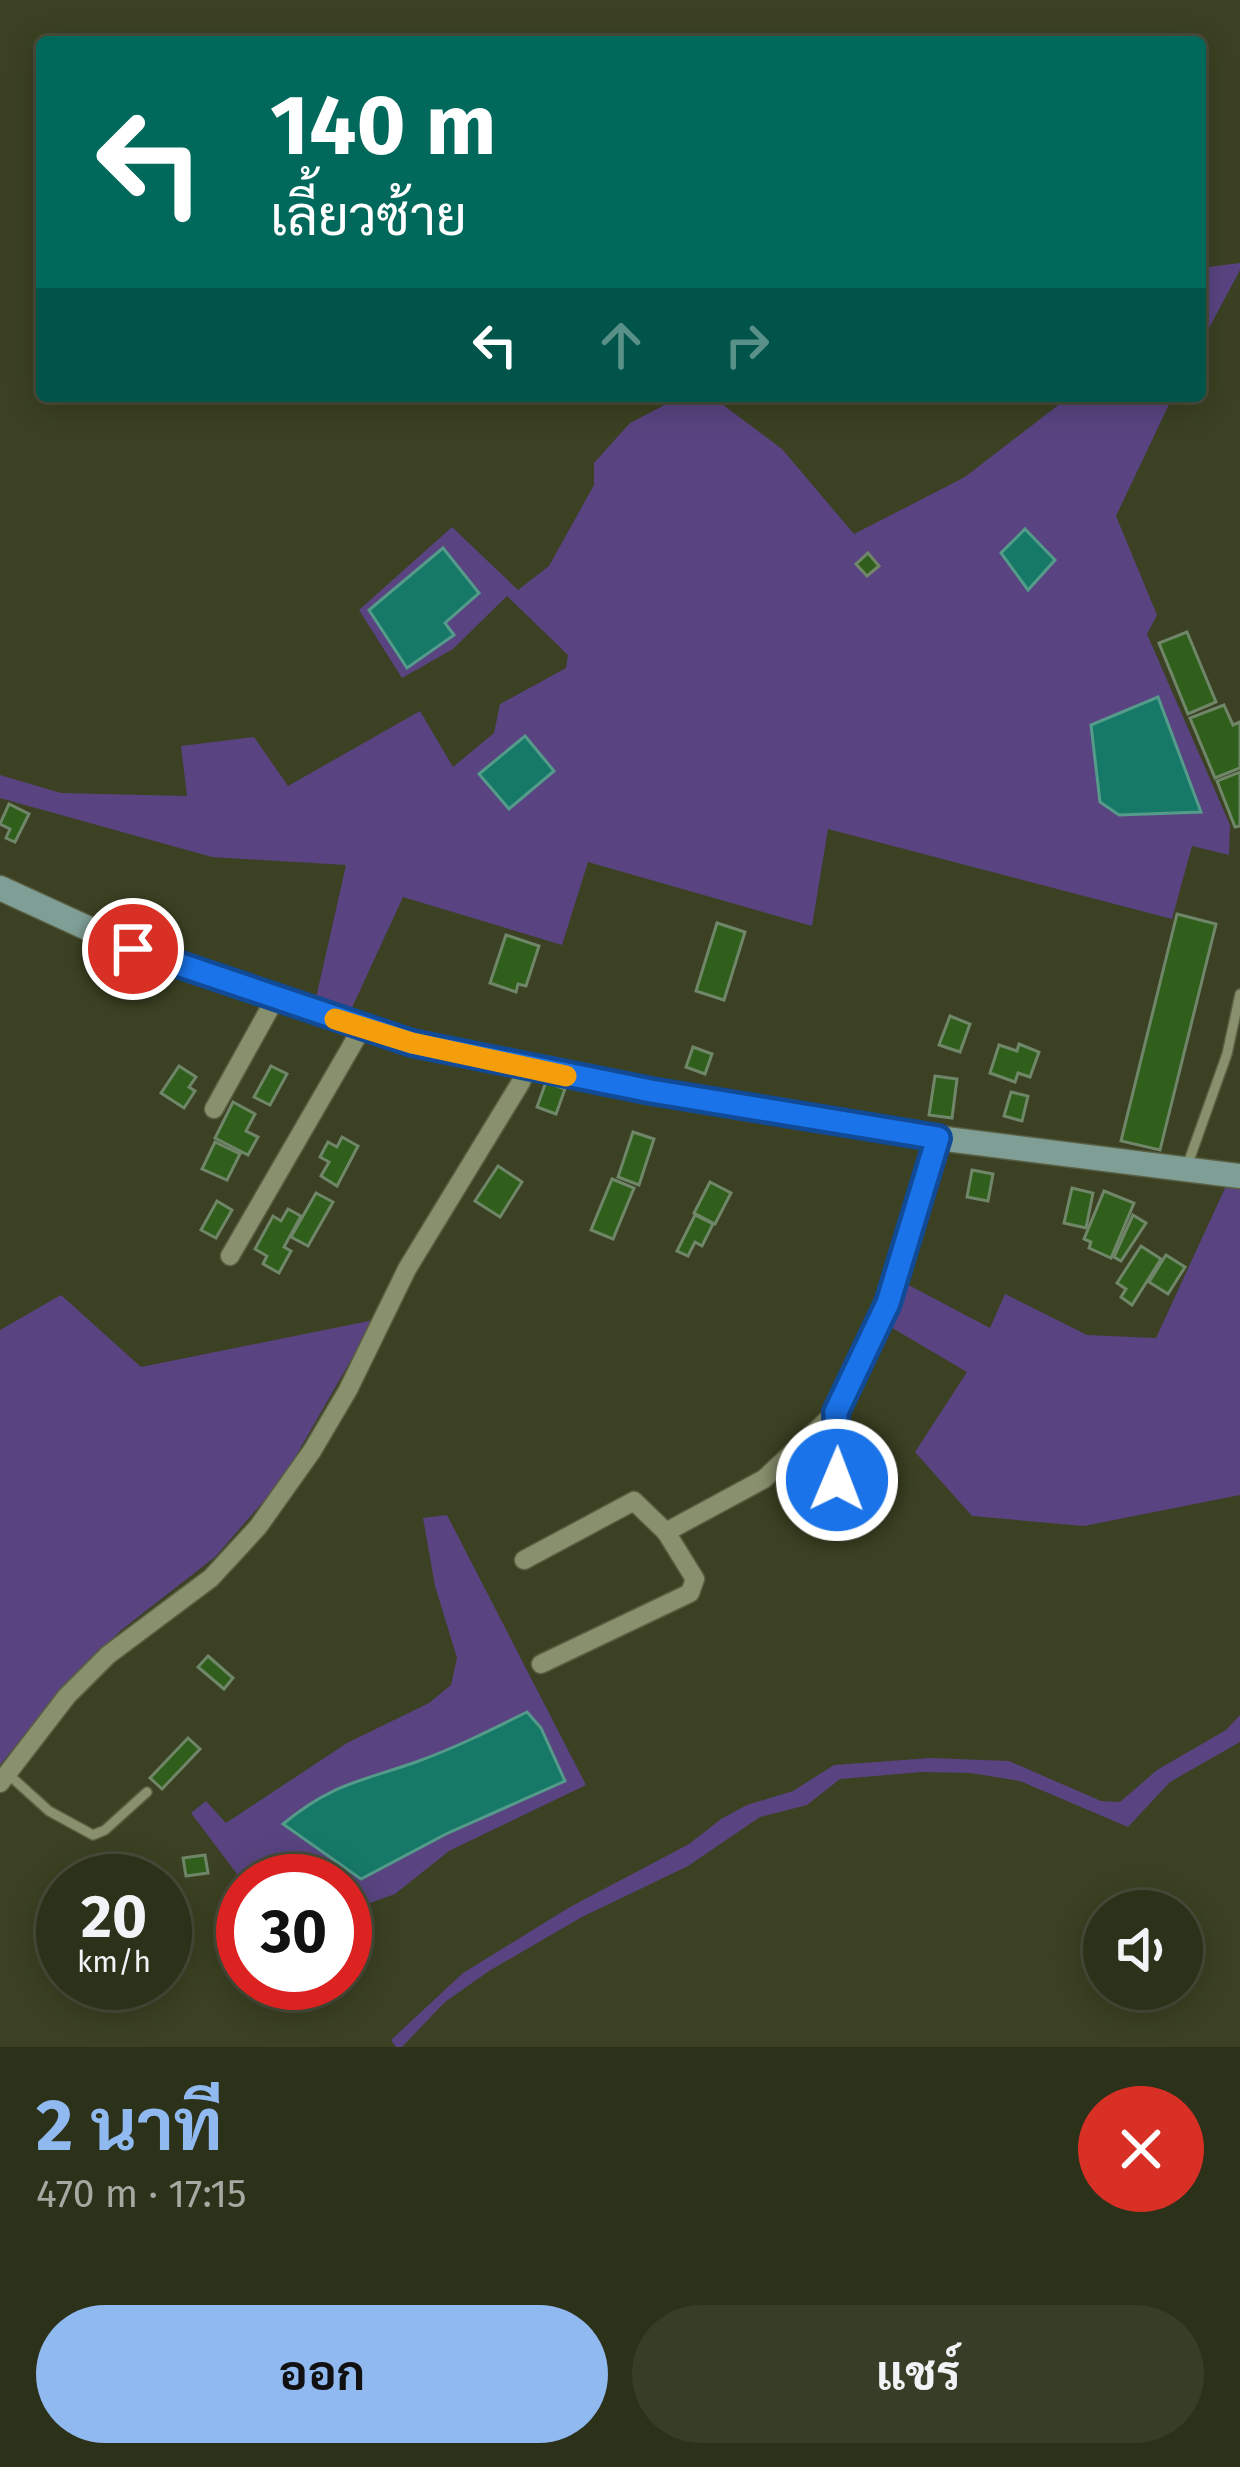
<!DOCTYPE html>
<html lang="th">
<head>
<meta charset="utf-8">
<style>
  :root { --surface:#2c311a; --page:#383d27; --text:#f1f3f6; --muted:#a6a9a2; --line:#484c39; --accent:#90b9f0 }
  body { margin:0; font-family:"Fira Sans",Sarabun,sans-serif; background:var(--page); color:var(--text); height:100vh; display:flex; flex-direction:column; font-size:45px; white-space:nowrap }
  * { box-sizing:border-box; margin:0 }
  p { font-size:39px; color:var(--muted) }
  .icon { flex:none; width:66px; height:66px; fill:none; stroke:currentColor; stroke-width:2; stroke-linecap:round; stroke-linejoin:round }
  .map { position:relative; height:2047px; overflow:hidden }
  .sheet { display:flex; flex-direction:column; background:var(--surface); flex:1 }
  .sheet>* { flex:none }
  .hud { position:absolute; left:36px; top:36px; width:1170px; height:366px; border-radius:12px; box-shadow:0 6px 30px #0003,0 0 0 3px var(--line); background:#00695c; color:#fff; overflow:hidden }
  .buttons { position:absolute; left:1083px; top:1890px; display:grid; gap:24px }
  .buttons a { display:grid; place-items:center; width:120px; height:120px; border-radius:50%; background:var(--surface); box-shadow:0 6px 30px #0003,0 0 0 3px var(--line); font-size:60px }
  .speed { position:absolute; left:36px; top:1854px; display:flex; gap:24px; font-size:60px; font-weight:700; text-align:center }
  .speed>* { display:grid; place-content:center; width:156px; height:156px; border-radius:50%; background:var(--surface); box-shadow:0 6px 30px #0003,0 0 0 3px var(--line); line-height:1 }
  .speed small { font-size:30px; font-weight:400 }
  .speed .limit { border:18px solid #d22; background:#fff; color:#111 }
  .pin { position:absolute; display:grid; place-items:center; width:102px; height:102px; color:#fff; margin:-51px; border:6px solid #fff; border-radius:50%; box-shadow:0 3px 12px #0007 }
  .me { position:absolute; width:132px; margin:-66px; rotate:1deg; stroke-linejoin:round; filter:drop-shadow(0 0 9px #0008) }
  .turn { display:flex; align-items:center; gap:42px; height:252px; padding:0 36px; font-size:54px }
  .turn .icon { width:156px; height:156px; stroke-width:2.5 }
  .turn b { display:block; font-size:84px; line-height:102px }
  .lanes { display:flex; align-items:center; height:114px; padding:0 36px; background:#0003; justify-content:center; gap:60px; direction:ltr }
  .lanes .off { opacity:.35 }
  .round { display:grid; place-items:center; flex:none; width:126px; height:126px; border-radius:63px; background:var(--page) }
  .overview { display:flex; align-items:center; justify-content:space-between; height:204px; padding:0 36px }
  h1 { font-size:72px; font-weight:700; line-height:90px; color:var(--accent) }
  .cta { display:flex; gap:24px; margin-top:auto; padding:24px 36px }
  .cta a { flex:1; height:138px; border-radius:72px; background:var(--accent); color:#111; font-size:48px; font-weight:700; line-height:138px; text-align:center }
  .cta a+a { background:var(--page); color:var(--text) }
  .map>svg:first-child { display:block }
  .green { fill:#594481 }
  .water { fill:#167968; stroke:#549b8a; stroke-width:3 }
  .building { fill:#2f5f1a; stroke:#708669; stroke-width:3 }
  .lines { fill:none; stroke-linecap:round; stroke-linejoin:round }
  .lane-casing { stroke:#5a5f42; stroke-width:12 }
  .street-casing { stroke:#5a5f42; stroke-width:21 }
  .secondary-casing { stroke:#5a5f42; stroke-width:27 }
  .lane { stroke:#88906d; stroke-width:9 }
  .street { stroke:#88906d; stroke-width:18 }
  .secondary { stroke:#7e9e96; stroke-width:24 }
  .route-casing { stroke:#114b97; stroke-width:30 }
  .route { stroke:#1a73e8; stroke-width:21 }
  .slow { stroke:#f59e0b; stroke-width:21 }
</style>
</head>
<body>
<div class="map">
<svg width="1240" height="2047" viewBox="0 0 1240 2047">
  <rect width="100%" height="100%" fill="#3b4122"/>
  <g class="green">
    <path d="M1240,263V270L1200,345V268Z"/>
    <path d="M682,396H711L782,449L854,534L965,477L1070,396H1173L1116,516L1157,615L1147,634L1230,825L1229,855L1192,846L1172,919L828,829L812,926L588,862L562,945L403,897L350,1012L316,998L346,865L212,857L0,798V775L61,793L187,796L181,746L254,737L288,786L420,711L453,767L494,733L500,704L566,668L568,655L507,596L453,649L402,678L359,610L452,527L518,590L549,566L594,485V463L630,423Z"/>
    <path d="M1226,1186L1240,1188V1495L1084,1526L972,1516L915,1452L967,1372L882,1322L899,1280L990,1328L1005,1294L1087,1335L1156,1338Z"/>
    <path d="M61,1295L141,1367L374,1320L282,1480L215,1557L120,1631L57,1695L0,1765V1330Z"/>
    <path d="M447,1515L586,1785L449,1851L395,1894L345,1912V1881L243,1882L191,1813L206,1801L226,1823L347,1743L429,1703L451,1685L457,1658L435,1586L423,1518Z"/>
    <path d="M1240,1715V1742L1170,1782L1128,1827L1020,1781L971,1773L922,1772L840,1779L807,1805L760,1817L688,1866L582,1917L489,1971L445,2002L402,2047H396L391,2040L463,1973L570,1907L689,1844L721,1819L747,1805L793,1791L834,1765L931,1758L1009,1761L1101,1801L1120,1802L1157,1770L1226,1730Z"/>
  </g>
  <g class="water">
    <path d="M1025,529L1055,560L1028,590L1001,553Z"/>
    <path d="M443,548L479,593L445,623L454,635L407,668L369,610Z"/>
    <path d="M1158,697L1201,812L1119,815L1100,802L1091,725Z"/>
    <path d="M525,736L554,771L509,809L479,774Z"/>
    <path d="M527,1712L541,1728L565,1781L446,1834L361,1879L283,1824C333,1783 359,1782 416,1762C455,1748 491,1730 527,1712Z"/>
  </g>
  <g class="building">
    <path d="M868,553L879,566L867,576L856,564Z"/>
    <path d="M1187,632L1216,702L1188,714L1159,643Z"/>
    <path d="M1224,705L1233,725L1240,722V768L1215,778L1190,718Z"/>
    <path d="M1240,772V826L1235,827L1217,781Z"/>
    <path d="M9,804L29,814L15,842L6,838L10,829L0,824Z"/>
    <path d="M1177,914L1216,924L1160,1150L1121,1141Z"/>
    <path d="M717,923L745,932L724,1000L696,991Z"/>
    <path d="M506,935L539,946L526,986L518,984L516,992L490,983Z"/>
    <path d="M950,1016L970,1024L960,1052L939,1045Z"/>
    <path d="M1019,1044L1039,1052L1030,1077L1018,1073L1015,1082L990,1073L999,1045L1017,1051Z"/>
    <path d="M693,1047L712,1054L705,1074L686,1067Z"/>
    <path d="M179,1066L196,1077L189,1087L195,1091L184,1108L161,1093Z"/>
    <path d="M271,1066L287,1074L270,1105L254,1097Z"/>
    <path d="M935,1076L957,1079L952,1118L929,1115Z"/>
    <path d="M546,1082L565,1089L556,1114L537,1107Z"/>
    <path d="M1011,1092L1028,1096L1022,1121L1004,1116Z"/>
    <path d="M233,1102L255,1114L246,1131L258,1137L248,1155L215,1138Z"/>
    <path d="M633,1132L654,1139L639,1185L618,1177Z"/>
    <path d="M342,1137L358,1146L337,1186L321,1176L329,1162L320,1157L328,1142L337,1147Z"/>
    <path d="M215,1142L240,1154L227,1180L202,1169Z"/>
    <path d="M498,1166L522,1182L500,1217L475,1201Z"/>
    <path d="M972,1170L993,1174L988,1201L967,1197Z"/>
    <path d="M612,1179L634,1188L613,1239L591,1230Z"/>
    <path d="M710,1182L731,1193L715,1224L694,1213Z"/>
    <path d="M1072,1188L1093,1193L1086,1228L1064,1223Z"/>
    <path d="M1104,1191L1134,1203L1111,1258L1089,1248L1091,1242L1084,1239Z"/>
    <path d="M316,1193L333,1202L308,1246L291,1237Z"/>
    <path d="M217,1201L232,1210L216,1238L201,1230Z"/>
    <path d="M288,1209L301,1216L284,1247L291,1251L279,1273L263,1264L267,1256L255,1249L273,1216L281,1221Z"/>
    <path d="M695,1215L713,1224L702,1246L695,1242L688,1256L677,1251Z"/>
    <path d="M1133,1215L1146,1223L1121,1261L1114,1257Z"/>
    <path d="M1141,1246L1161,1259L1132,1305L1121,1297L1126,1289L1117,1283Z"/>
    <path d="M1166,1255L1185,1267L1168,1294L1149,1282Z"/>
    <path d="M208,1656L233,1678L224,1689L198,1667Z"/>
    <path d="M188,1738L200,1749L162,1789L150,1778Z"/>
    <path d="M205,1855L208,1873L186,1876L183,1858Z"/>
  </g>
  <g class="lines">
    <g class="lane-casing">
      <g id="lane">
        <path d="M1186,1169L1227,1054L1240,994"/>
        <path d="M8,1774L49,1811L93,1835L105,1830L147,1792"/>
      </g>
    </g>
    <g class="street-casing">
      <g id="street">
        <path d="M214,1109L275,999"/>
        <path d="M230,1256L362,1028"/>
        <path d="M829,1526L837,1480L836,1412"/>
        <path d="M524,1560L634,1501L666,1532L764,1479L836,1412L888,1303L938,1138"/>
        <path d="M541,1664L690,1593L695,1579L666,1532"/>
        <path d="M0,1783L67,1696L108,1655L211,1578L258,1527L312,1451L348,1390L407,1269L521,1082L526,1068"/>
      </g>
    </g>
    <g class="secondary-casing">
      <path id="secondary" d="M0,888L133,949L412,1043L651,1091L938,1138L1240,1176"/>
    </g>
    <use href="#lane" class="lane"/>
    <use href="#street" class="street"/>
    <use href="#secondary" class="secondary"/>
  </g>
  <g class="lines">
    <g class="route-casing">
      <path id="route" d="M133,949L412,1043L651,1091L938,1138L888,1303L836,1412L837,1480"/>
    </g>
    <use href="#route" class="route"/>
    <path class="slow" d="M335,1019L412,1043L566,1076"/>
  </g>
</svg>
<div class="buttons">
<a><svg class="icon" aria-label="sound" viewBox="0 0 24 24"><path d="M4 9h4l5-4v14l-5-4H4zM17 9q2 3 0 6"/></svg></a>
</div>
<div class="speed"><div>20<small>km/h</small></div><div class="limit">30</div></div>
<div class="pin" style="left:133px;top:949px;background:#d93025"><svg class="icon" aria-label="arrive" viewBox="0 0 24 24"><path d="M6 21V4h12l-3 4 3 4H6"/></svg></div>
<svg class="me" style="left:837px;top:1480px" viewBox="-20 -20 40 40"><circle r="17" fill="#1a73e8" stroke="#fff" stroke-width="3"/><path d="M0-11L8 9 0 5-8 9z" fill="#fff"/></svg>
<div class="hud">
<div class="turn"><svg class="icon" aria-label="left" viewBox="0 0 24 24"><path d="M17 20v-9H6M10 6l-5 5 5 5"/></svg><div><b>140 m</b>เลี้ยวซ้าย</div></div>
<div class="lanes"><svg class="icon" aria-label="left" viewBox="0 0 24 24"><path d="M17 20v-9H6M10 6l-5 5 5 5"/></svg><svg class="icon off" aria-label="ahead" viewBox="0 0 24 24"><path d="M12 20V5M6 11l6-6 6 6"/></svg><svg class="icon off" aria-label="right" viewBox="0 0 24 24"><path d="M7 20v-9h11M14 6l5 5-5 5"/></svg></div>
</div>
</div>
<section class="sheet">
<div class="overview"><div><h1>2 นาที</h1><p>470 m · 17:15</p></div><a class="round" style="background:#d93025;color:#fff"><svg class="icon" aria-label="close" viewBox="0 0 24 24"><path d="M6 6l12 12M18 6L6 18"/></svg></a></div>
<div class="cta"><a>ออก</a><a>แชร์</a></div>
</section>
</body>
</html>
